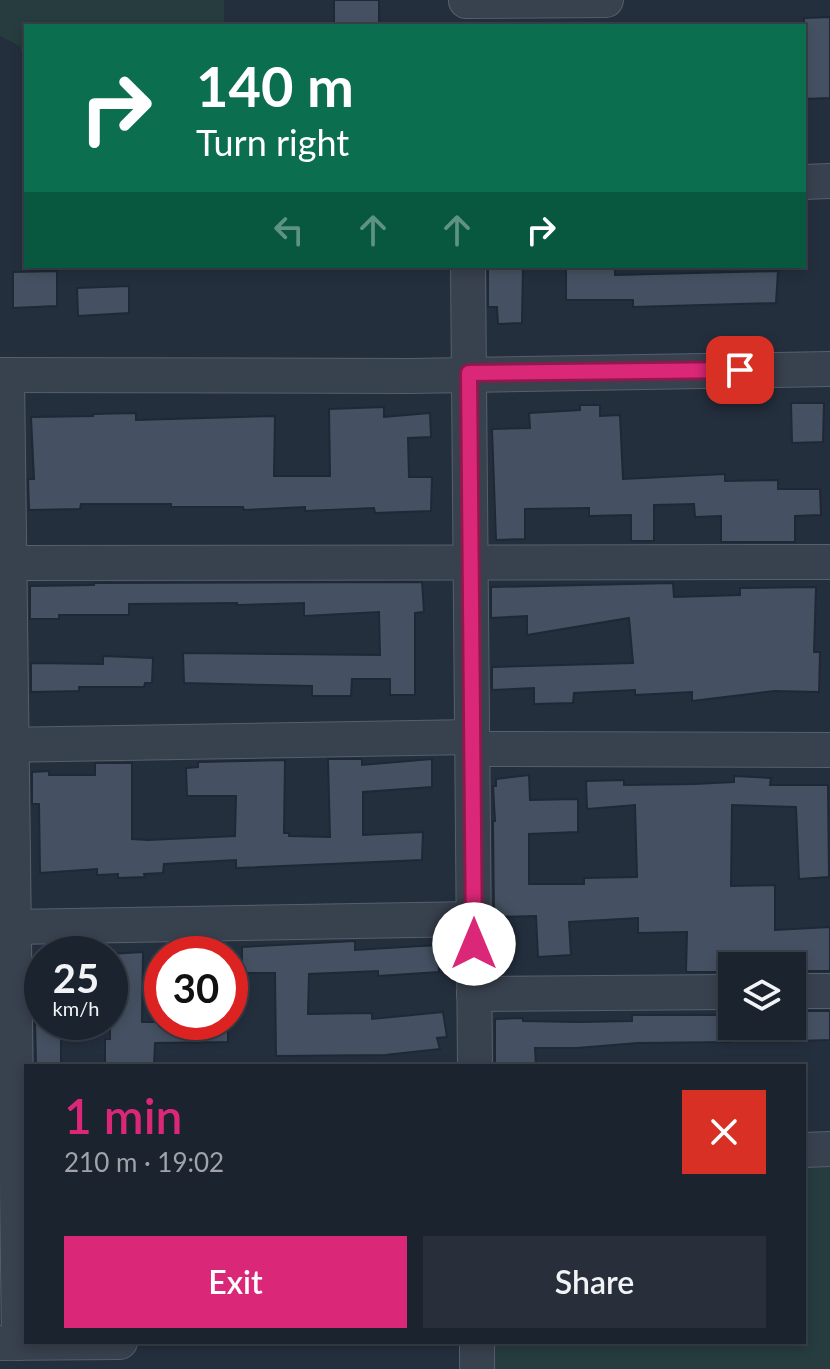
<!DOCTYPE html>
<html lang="en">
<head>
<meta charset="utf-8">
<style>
  :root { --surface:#1b232e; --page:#282f3a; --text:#f1f3f6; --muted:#a0a4aa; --line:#39404a; --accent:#db2777 }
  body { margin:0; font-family:Lato,sans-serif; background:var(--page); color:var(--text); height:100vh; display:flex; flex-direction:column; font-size:30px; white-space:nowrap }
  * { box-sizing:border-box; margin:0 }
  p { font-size:26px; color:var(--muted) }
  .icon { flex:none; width:44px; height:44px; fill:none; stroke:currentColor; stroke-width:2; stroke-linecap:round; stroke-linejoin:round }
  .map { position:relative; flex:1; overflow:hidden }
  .sheet { position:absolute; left:24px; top:1064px; width:782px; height:280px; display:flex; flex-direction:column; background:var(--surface); border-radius:0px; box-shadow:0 4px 12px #0003,0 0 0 2px var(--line) }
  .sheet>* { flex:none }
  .guide { position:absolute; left:24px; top:24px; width:782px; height:244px; border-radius:0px; box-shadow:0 4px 12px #0003,0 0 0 2px var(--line); background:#0b6e4f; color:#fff; overflow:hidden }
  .tools { position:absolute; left:718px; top:952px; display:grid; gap:16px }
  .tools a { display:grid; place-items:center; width:88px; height:88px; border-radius:0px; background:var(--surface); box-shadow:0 4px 12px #0003,0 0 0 2px var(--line); font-size:40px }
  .speed { position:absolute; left:24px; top:936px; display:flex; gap:16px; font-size:40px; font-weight:700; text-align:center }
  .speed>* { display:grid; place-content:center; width:104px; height:104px; border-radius:50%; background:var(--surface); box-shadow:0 4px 12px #0003,0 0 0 2px var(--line); line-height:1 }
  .speed small { font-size:20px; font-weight:400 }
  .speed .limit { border:12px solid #d22; background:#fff; color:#111 }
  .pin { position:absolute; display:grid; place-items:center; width:68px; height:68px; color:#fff; margin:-34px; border-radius:16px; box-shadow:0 4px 12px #0006 }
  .me { position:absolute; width:88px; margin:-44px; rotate:0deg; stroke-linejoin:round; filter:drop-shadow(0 0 6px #0008) }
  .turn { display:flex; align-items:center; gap:28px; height:168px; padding:0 40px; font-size:36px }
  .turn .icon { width:104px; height:104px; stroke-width:2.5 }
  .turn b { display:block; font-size:56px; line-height:68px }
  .lanes { display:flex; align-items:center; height:76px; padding:0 40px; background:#0003; justify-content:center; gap:40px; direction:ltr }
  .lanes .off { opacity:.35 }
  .round { display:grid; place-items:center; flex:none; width:84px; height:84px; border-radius:0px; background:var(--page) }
  .summary { display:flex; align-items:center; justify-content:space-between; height:136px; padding:0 40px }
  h1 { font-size:48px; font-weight:600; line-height:60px; color:var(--accent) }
  .button { display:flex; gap:16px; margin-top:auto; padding:16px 40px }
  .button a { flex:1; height:92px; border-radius:0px; background:var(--accent); color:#fff; font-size:32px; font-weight:600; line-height:92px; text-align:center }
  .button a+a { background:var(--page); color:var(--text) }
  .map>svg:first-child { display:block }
  .green { fill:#263c3f }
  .building { fill:#455162; stroke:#1f2835; stroke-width:2 }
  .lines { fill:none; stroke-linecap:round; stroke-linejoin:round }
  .minor-casing { stroke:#565f6c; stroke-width:36 }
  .minor { stroke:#38414e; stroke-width:34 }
  .route-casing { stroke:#8e194d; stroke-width:20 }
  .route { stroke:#db2777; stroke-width:14 }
</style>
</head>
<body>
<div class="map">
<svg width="830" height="1369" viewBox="0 0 830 1369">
  <rect width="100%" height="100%" fill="#242f3e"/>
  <g class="green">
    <path d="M0,0H224V26H26V58H23L20,46L0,36Z"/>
    <path d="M830,1163V1369H491V1342H804V1164Z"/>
  </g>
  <g class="building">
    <rect x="334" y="0" width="45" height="26"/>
    <path d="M830,17V98L804,99V18Z"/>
    <path d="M488,266H523L522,323L498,324L497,307H488Z"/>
    <path d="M615,266V275L778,271L776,303L633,307V300H566V267Z"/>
    <path d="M57,271V306L13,308V272Z"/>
    <path d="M129,286V313L78,316L77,288Z"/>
    <path d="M791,403H824L823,442L792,443Z"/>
    <path d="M580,405H600V416L620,415L623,479L725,474V481L778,480V489H820L821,515L795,516V542H721V516L695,517L694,504L654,505V541H631V515L589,516V508L525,509V539L496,540L492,429L530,428L529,413L580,410Z"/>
    <path d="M384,407V417L430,413L431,437L408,438L409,477H432L431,511L375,513L374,508L305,511V507L244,510L243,507H171V504H81L80,509L29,510L28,479H34L31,417L93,416V414L136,413V420L275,416L274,476H330L329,409Z"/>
    <path d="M422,582L424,612L415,613V695H390V679H352L351,696H312V686L184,683L183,653L380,655L379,612L304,616V603L237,605V603L129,604V615H59V619H30V586L94,585V583Z"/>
    <path d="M673,583L674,597L740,595V588L816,587L814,652H820L819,692L774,691L692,701V692L635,695V690L574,693L573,703L534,704V688L492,690V667L633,663L629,618L527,635V616L491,618V587Z"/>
    <path d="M103,656L153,658L152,683H145L144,687H79V691L31,692V663L103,664Z"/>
    <path d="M328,759H362V765L432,759V787L363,792V835L423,832L422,860L236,868V860L164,864L163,873L144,874L145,877L118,878V874L97,875V869L40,873L39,804H32V772L49,771V775H95V763H132V839L148,840L235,836L236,796H187L186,768L198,767V762L285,760L284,833H289V836L330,837Z"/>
    <path d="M529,775L530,800L578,799V832L529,834V884H584V878L637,877L635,805L587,809L586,781L624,780V785L694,784L734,782V776L771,778L770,785H828L829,877L799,879L796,807L732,805L731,886L775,885V930L830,927V971H802L801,960L726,963L725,972H686L687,932L638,933V918L569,922L571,955L538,957L536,916L494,917L493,821H495L493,786H496V779Z"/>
    <path d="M355,941V950L438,945L439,972L378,976V971L309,974L308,1014L372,1013V1019L443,1012L447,1037L437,1038L440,1049L385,1055L276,1056L275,973H242V947Z"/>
    <path d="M143,952L142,1022H226L228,1024V1042L155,1043L154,1066H105V1039H110V954Z"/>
    <path d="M799,1011H830V1040L798,1041Z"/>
    <path d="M632,1015H732V1042L638,1043L577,1048H535L536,1066H495V1019L523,1018V1021L579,1022L632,1021Z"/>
    <path d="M35,1022H61V1066H36Z"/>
  </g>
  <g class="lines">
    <g class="minor-casing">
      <g id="minor">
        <path d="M466,1L606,0"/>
        <path d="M804,182L830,181"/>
        <path d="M468,266L475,1066"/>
        <path d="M0,375L410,376L830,369"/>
        <path d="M7,375L19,1343"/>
        <path d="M9,563L830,562"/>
        <path d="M0,745L472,737"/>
        <path d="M472,749L830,750"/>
        <path d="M13,927L474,919"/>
        <path d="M792,991H830"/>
        <path d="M474,994L732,992"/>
        <path d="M804,1150L830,1149"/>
        <path d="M477,1342V1369"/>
        <path d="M0,1343L120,1342"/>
      </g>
    </g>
    <use href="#minor" class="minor"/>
  </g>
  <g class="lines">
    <g class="route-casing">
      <path id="route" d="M474,944L469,373L740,370"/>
    </g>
    <use href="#route" class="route"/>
  </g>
</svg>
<div class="tools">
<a><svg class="icon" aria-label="layers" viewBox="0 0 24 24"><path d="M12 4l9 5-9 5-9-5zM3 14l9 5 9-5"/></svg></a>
</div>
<div class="speed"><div>25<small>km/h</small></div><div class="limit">30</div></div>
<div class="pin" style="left:740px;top:370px;background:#d93025"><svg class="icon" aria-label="arrive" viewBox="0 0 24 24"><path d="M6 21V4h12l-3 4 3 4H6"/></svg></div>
<svg class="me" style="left:474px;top:944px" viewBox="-20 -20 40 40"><circle r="19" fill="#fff"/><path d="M0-13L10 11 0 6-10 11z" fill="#db2777"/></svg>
<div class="guide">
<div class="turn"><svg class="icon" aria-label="right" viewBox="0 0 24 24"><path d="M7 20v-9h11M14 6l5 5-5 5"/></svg><div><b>140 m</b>Turn right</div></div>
<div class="lanes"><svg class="icon off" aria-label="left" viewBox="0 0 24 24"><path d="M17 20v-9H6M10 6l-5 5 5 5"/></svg><svg class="icon off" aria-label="ahead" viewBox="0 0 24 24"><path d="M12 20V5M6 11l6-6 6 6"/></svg><svg class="icon off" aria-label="ahead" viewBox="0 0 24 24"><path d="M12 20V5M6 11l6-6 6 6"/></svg><svg class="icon" aria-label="right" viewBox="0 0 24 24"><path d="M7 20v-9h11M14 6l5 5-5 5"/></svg></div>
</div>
<section class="sheet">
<div class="summary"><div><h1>1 min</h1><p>210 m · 19:02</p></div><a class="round" style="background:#d93025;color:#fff"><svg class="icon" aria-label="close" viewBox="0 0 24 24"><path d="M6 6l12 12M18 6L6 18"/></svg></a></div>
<div class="button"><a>Exit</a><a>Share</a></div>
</section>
</div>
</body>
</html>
